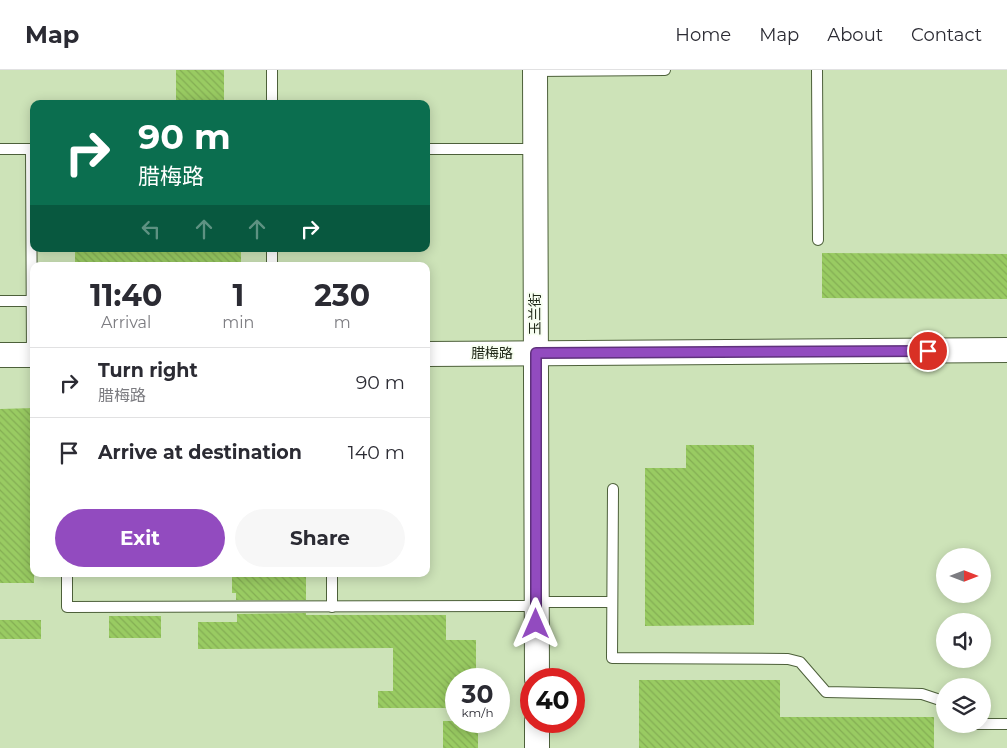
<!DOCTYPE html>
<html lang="en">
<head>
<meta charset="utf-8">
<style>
  :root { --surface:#fff; --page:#f7f7f7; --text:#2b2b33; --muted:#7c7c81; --line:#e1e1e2; --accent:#924bbf }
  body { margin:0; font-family:Montserrat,"Noto Sans SC",sans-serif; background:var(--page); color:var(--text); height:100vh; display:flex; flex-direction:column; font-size:19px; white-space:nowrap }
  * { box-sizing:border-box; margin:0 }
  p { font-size:16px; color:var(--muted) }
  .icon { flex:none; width:28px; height:28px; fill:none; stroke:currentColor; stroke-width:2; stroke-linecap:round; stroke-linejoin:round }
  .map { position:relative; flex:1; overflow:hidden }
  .panel { position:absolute; left:30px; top:192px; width:400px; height:315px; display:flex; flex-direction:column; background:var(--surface); border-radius:10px; box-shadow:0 2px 12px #0003 }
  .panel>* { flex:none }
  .banner { position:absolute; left:30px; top:30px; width:400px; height:152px; border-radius:10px; box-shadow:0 2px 12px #0003; background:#0b6e4f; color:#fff; overflow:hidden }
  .needle { width:32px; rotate:90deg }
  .buttons { position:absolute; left:936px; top:478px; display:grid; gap:10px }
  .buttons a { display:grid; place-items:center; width:55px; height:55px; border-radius:50%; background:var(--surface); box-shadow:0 2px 12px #0003; font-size:25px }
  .speed { position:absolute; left:445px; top:598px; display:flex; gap:10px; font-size:25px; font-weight:700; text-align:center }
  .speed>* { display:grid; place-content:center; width:65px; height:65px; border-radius:50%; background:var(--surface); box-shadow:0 2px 12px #0003; line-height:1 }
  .speed small { font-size:12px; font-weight:400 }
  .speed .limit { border:8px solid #d22; background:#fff; color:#111 }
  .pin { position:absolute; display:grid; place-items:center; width:42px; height:42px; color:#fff; margin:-21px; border:2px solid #fff; border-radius:50%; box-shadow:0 1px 5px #0007 }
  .me { position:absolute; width:55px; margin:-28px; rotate:0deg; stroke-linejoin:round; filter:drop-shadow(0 0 4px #0008) }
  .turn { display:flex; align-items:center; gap:18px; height:105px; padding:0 25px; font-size:22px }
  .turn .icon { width:65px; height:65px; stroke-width:2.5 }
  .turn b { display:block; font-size:35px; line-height:42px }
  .lanes { display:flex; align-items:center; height:48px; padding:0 25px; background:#0003; justify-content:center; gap:25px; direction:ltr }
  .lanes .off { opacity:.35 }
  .eta { display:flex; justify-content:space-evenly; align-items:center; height:85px; text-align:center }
  .eta b { font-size:30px; font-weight:700; line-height:35px }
  .button { display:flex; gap:10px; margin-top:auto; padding:10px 25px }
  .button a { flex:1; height:58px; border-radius:30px; background:var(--accent); color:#fff; font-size:20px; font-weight:700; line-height:58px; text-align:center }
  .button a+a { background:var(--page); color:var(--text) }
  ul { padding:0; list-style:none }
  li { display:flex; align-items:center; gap:15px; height:70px; padding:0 25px; border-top:1px solid var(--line) }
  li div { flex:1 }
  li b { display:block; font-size:19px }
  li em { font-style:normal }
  header { display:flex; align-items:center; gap:30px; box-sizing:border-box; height:70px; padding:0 25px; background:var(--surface); border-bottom:1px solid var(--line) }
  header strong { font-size:24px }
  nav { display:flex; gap:28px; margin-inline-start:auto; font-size:18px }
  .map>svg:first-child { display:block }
  .building { fill:url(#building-back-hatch) }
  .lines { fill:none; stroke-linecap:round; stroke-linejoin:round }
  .service-casing { stroke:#4d603a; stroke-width:12 }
  .tertiary-casing { stroke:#4d603a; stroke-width:26 }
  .service { stroke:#fff; stroke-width:10 }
  .tertiary { stroke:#fff; stroke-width:24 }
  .route-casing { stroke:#5f317c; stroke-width:12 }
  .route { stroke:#924bbf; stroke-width:9 }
  .labels { text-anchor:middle; stroke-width:4; stroke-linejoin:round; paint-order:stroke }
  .street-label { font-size:14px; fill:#202918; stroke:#f7fef1 }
</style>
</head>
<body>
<header>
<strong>Map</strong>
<nav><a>Home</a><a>Map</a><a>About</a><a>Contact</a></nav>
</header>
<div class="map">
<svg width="1007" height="678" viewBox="0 0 1007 678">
  <defs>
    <pattern id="building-back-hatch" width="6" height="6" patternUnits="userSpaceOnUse" patternTransform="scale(1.25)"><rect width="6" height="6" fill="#99cb62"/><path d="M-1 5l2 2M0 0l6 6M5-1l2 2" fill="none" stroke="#84ae54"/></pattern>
  </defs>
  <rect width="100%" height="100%" fill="#cde3b8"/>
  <g class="building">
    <rect x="176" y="0" width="48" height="32"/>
    <path d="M75,179H241V196H192V194L75,196Z"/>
    <path d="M822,183L1007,184V229L822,228Z"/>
    <path d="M34,338V513H0V339Z"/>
    <path d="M686,375H754V555L645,556V398H686Z"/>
    <path d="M232,504H306V530H236V523H232Z"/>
    <path d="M306,543V545H446V570H476V609H456V638H378V621H393V578L198,579V552H237V544Z"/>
    <rect x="109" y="546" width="52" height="22"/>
    <rect x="0" y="550" width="41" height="19"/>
    <path d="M639,610H780V647H934V678H639Z"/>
    <rect x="443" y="651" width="35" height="27"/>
  </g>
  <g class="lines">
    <g class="service-casing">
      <g id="service">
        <path d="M272,0V34"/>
        <path d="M817,0L818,170"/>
        <path d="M535,1L665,0"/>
        <path d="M0,79H34"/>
        <path d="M31,79L32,285"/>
        <path d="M426,79H535"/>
        <path d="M272,179V196"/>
        <path d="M0,231H34"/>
        <path d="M613,419L612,588L788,589L800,592L826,622L922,624L940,630L945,636"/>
        <path d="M67,504V537L536,536"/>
        <path d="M332,504V537"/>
        <path d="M536,532H612"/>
        <path d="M962,654H1007"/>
      </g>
    </g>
    <g class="tertiary-casing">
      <g id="tertiary">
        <path d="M535,0L537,609"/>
        <path d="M426,284L1007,280"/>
        <path d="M0,285H34"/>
        <path d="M537,651V678"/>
      </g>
    </g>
    <use href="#service" class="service"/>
    <use href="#tertiary" class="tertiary"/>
  </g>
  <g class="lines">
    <g class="route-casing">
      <path id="route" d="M536,554V283L928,281"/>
    </g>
    <use href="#route" class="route"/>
  </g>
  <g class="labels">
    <g class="street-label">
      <text transform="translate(535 244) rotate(-90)" y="5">玉兰街</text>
      <text x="492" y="288">腊梅路</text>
    </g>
  </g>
</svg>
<div class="buttons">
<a><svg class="needle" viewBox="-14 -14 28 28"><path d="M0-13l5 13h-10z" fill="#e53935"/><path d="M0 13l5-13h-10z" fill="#7c7c81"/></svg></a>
<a><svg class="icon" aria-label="sound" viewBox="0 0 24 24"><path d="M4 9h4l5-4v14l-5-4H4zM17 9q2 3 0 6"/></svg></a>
<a><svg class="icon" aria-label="layers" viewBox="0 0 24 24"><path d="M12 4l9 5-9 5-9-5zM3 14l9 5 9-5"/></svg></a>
</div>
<div class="speed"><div>30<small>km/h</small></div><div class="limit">40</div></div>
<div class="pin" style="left:928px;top:281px;background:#d93025"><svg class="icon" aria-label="arrive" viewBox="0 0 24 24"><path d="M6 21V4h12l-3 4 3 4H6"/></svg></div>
<svg class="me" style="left:536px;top:554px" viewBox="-20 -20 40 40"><path d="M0-17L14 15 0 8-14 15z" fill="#924bbf" stroke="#fff" stroke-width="4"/></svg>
<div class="banner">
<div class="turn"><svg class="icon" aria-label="right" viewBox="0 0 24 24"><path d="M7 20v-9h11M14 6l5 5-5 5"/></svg><div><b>90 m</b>腊梅路</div></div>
<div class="lanes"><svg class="icon off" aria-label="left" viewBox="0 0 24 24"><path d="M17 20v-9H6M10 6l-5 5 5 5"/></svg><svg class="icon off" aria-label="ahead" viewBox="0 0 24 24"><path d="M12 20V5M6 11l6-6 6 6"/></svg><svg class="icon off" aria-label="ahead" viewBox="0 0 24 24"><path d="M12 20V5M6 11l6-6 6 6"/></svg><svg class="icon" aria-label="right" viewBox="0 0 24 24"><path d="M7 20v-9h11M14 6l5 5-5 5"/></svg></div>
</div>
<section class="panel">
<div class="eta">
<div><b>11:40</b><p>Arrival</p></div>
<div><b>1</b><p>min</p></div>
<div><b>230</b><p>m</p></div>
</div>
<ul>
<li><svg class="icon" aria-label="right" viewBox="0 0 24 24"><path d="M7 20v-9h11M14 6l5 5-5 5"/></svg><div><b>Turn right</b><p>腊梅路</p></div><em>90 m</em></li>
<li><svg class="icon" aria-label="arrive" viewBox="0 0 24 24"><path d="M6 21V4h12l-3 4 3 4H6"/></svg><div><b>Arrive at destination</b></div><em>140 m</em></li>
</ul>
<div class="button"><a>Exit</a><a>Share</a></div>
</section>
</div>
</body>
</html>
